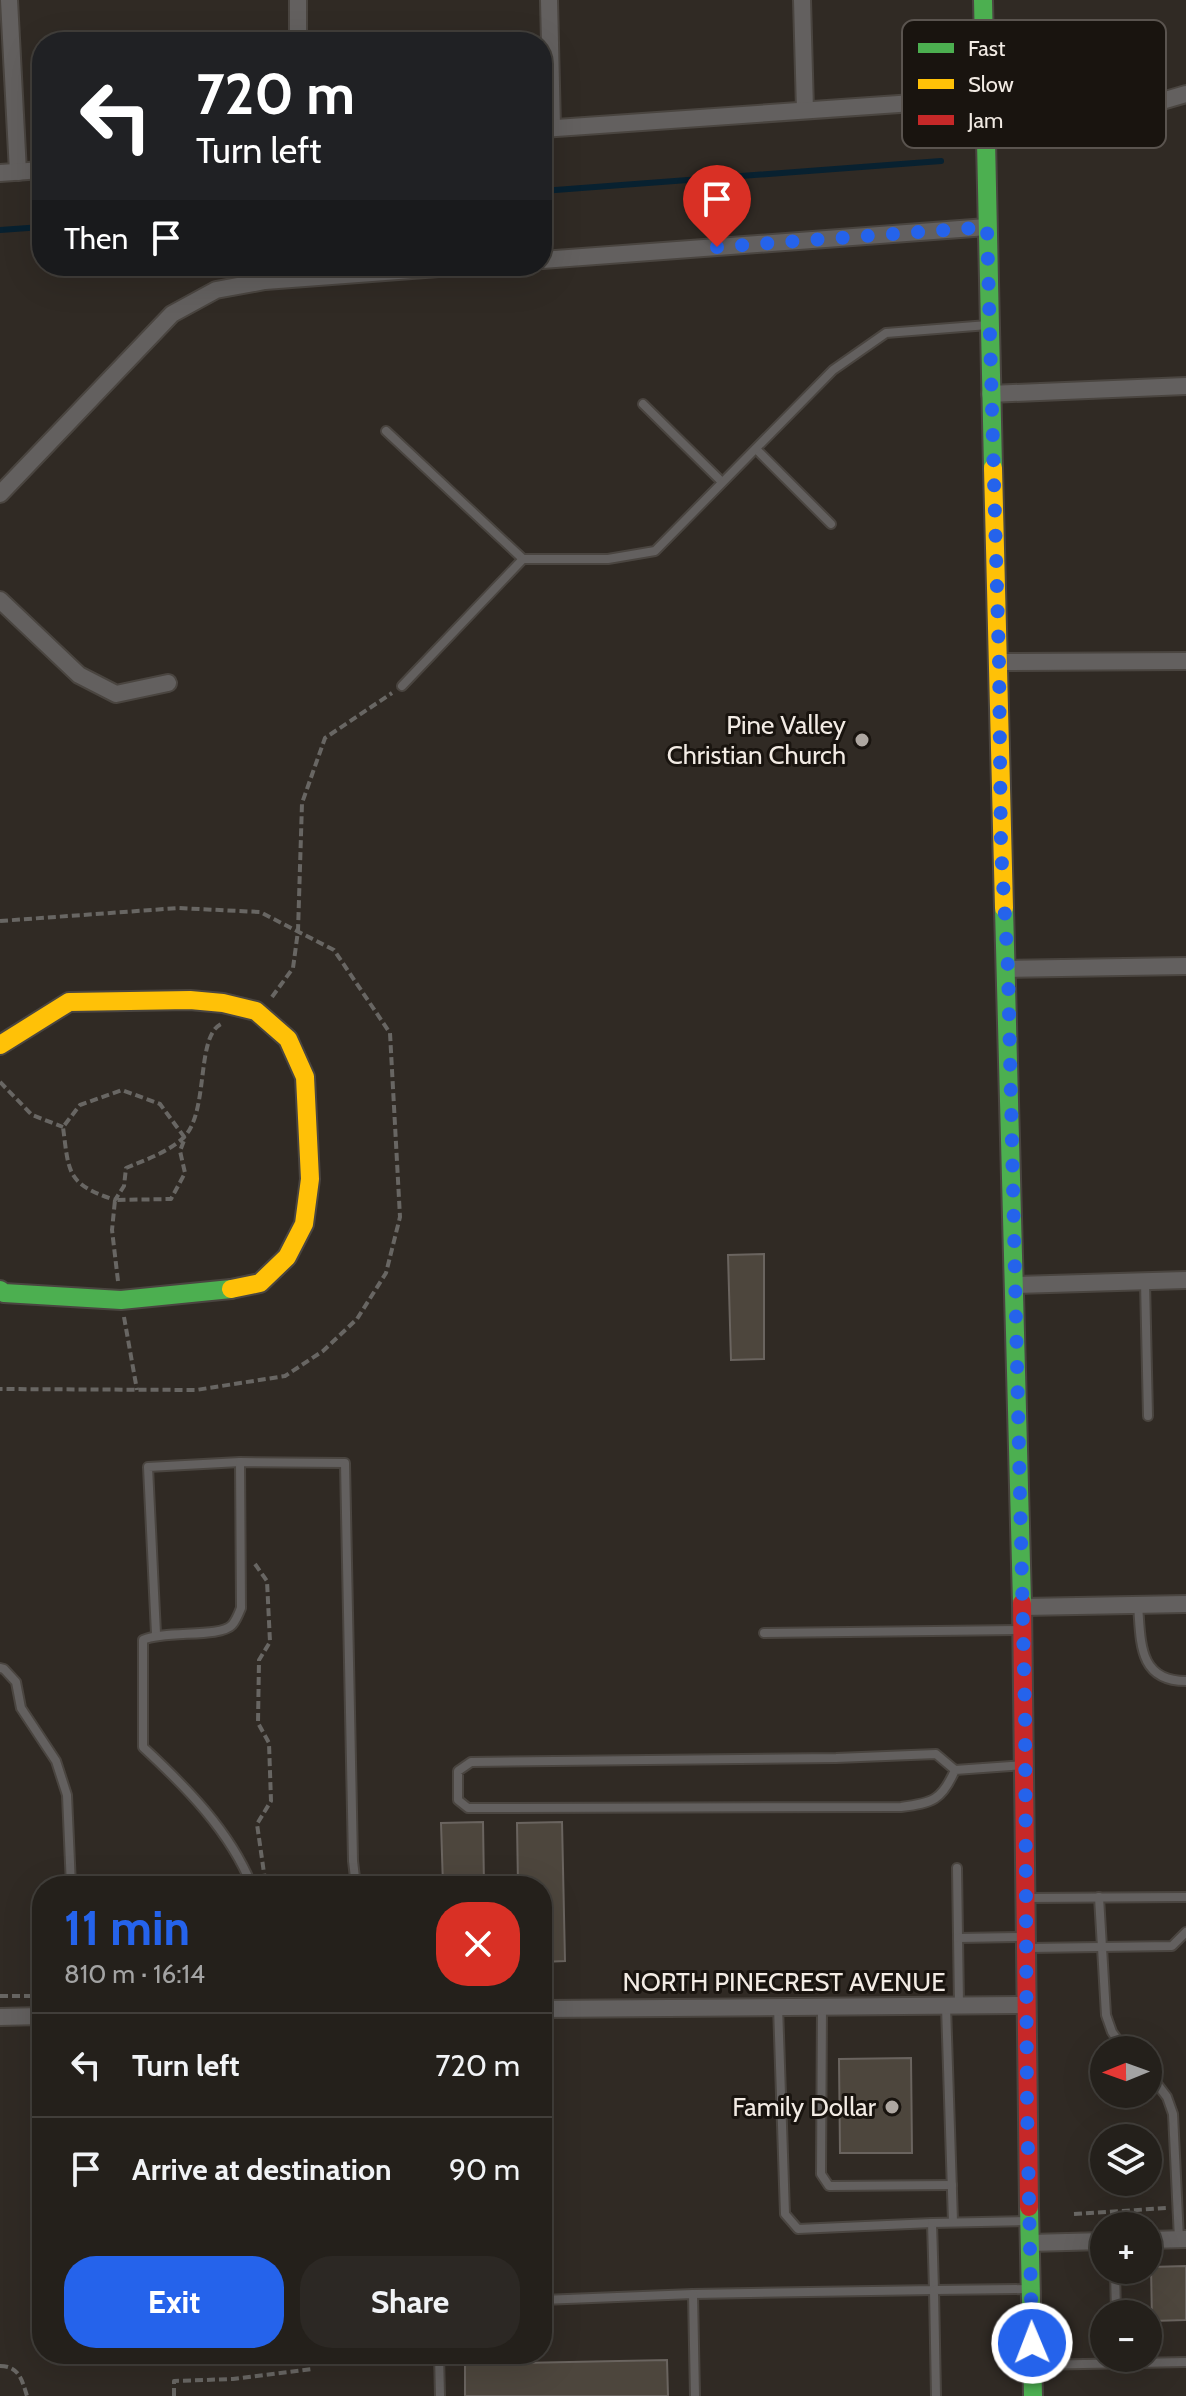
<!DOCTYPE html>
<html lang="en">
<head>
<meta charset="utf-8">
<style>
  :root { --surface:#24201b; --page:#2c2824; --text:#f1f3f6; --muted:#a3a3a3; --line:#413e3a; --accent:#2563eb }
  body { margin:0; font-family:Cabin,sans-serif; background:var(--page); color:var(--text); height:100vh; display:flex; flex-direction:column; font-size:30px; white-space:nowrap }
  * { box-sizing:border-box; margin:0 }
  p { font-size:26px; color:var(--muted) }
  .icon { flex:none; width:44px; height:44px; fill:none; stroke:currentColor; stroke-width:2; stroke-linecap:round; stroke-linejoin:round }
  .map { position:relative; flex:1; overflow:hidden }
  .drawer { position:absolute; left:32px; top:1876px; width:520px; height:488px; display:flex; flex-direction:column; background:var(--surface); border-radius:32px; box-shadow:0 8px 32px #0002,0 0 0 2px var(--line) }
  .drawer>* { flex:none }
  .guide { position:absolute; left:32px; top:32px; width:520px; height:244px; border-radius:32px; box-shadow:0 8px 32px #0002,0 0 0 2px var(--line); background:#202124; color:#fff; overflow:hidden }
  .needle { width:52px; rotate:269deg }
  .fabs { position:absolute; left:1090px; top:2036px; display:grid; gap:16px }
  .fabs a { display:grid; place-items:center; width:72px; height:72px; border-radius:50%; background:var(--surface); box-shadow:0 8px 32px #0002,0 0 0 2px var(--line); font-size:40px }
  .pin { position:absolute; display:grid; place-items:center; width:68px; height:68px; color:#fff; margin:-82px -34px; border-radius:50% 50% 50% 0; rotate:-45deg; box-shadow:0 0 8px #0007 }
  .pin .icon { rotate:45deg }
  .me { position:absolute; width:88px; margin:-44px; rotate:359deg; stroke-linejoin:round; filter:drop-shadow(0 0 6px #0008) }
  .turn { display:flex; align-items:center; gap:28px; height:168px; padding:0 32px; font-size:36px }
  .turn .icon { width:104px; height:104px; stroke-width:2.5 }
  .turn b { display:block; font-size:56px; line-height:68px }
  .then { display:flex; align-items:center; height:76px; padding:0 32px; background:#0003; gap:16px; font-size:30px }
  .round { display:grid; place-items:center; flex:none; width:84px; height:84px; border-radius:32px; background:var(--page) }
  .head { display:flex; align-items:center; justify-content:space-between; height:136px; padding:0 32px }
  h1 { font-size:48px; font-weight:700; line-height:60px; color:var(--accent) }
  .action { display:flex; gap:16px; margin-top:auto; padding:16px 32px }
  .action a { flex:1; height:92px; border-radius:32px; background:var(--accent); color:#fff; font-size:32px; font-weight:700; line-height:92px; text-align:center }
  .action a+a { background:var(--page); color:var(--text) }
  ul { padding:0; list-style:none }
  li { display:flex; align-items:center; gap:24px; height:104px; padding:0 32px; border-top:2px solid var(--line) }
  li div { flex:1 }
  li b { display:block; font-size:30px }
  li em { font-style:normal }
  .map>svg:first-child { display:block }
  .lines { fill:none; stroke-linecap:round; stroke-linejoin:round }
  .stream { stroke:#082130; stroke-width:6 }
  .building { fill:#4d463d; stroke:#6a645f; stroke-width:2 }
  .lane-casing { stroke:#4a4540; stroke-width:12 }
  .street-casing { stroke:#4a4540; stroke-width:20 }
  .fast-casing { stroke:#4a4540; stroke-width:22 }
  .slow-casing { stroke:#4a4540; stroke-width:22 }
  .jam-casing { stroke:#4a4540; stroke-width:22 }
  .path { stroke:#686663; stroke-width:4; stroke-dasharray:8 4; stroke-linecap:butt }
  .lane { stroke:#63605f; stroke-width:8 }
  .street { stroke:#63605f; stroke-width:16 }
  .fast { stroke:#4caf50; stroke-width:18 }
  .slow { stroke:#ffc107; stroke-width:18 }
  .jam { stroke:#c62828; stroke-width:18 }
  .route { stroke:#2563eb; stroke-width:14; stroke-dasharray:0 25.2 }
  .poi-dot { fill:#aea7a1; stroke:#19140f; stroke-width:3 }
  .labels { text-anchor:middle; stroke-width:6; stroke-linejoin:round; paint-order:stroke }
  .poi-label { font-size:26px; fill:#f2ebe4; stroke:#19140f; text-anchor:end }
  .street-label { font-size:26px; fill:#f2ebe4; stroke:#19140f }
  .key { fill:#19140f; stroke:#5a544f; stroke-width:2 }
  .key-label { font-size:22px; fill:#f2ebe4 }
</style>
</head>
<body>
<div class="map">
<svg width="1186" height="2396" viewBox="0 0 1186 2396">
  <rect width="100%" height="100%" fill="#302a24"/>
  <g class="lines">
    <g class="stream">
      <path d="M542,191L941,161"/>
      <path d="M0,230L42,227"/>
    </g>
  </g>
  <g class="building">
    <path d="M764,1254V1359L731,1360L728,1255Z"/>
    <path d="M483,1822L484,1886H443L441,1823Z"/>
    <path d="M562,1822L565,1961L542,1962V1886H518L517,1823Z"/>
    <path d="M911,2058L912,2153H840L839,2059Z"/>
    <path d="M1186,2266V2320L1152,2321L1151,2267Z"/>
    <path d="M667,2360L668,2396H465V2364Z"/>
  </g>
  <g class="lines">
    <g class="lane-casing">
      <g id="lane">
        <path d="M643,404L722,482"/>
        <path d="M386,431L523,559"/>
        <path d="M756,449L831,524"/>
        <path d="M402,686L523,559H608L655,551L833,370L886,333L988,325"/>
        <path d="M1145,1282L1148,1416"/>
        <path d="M1138,1605C1141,1642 1138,1681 1186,1681"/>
        <path d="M764,1633L1022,1630"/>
        <path d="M156,1634L148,1467L240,1462"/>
        <path d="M0,1668L4,1669L16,1682L21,1708L56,1761L67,1795L71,1886"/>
        <path d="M955,1770L936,1754L836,1758L471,1762L458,1771V1800L468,1808L901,1807C933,1803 942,1800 955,1770L1025,1765"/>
        <path d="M957,1868L959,2005"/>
        <path d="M252,1886C230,1831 186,1787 143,1747V1640C165,1630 220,1638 232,1625C236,1621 239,1613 241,1608L240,1462L345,1463L353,1861L356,1886"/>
        <path d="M1099,1897L1106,2015L1112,2032L1125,2050"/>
        <path d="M1027,1898L1186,1897"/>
        <path d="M958,1938L1025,1937"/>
        <path d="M1029,1948L1172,1946L1186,1932"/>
        <path d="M778,2006L785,2214L798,2229L932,2223"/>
        <path d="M822,2006L821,2174L829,2186L952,2185"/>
        <path d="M946,2006L953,2222"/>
        <path d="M1148,2072L1167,2097L1173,2114L1179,2239"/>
        <path d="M1115,2270L1116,2314"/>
        <path d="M693,2294L934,2290L932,2223L1027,2221"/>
        <path d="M542,2300L693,2294L695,2396"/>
        <path d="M439,2354L440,2396"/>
        <path d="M1033,2365L1186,2362"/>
        <path d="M936,2396L934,2290L1028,2289"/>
      </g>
    </g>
    <g class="street-casing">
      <g id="street">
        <path d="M9,0L18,172"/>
        <path d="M298,0V42"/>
        <path d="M549,0L552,128"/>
        <path d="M802,0L805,110"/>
        <path d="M985,120H1065L1114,115L1186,94"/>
        <path d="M542,129L985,98"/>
        <path d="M0,173L42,170"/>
        <path d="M542,260L987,227"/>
        <path d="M990,394L1186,386"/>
        <path d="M0,494L172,314L216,290L265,281L465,266"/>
        <path d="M0,600L79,675L116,694L168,683"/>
        <path d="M999,662L1186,661"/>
        <path d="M1008,969L1186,966"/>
        <path d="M1015,1285L1186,1280"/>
        <path d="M1023,1607L1186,1604"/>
        <path d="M542,2009L1026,2005"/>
        <path d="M0,2017L42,2016"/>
        <path d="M1148,2240L1186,2239"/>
        <path d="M1030,2243L1104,2241"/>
      </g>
    </g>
    <g class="fast-casing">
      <g id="fast">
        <path d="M983,0L993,468"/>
        <path d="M1004,908L1022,1603"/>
        <path d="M0,1290L4,1293L121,1300L231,1289"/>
        <path d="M1029,2207L1033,2396"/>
      </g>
    </g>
    <g class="slow-casing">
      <g id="slow">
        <path d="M993,468L1004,908"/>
        <path d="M0,1045L69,1002L190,1000L223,1003L256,1011L288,1039L305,1077L310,1179L304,1224L287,1257L260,1283L231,1289"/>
      </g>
    </g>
    <g class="jam-casing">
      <path id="jam" d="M1022,1603L1029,2207"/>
    </g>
    <g class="path">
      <path d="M0,921L178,908L260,912L334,950L390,1033L400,1217L386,1273L357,1319L323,1351L285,1376L196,1390L0,1389"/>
      <path d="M272,997L293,968L298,931L302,803L325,738L392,693"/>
      <path d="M0,1082L32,1115L63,1127"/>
      <path d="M118,1281L112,1230L115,1200L171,1199L185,1173L180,1151L185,1138L160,1104L122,1090L80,1105L63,1127C69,1174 67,1184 115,1200L124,1186L126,1168C145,1160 166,1153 182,1139C210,1115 195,1037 221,1024"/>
      <path d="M124,1317L137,1390"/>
      <path d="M255,1564L267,1581L270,1642L259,1660L258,1723L269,1743L271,1801L257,1824L265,1880"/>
      <path d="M0,1996H42"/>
      <path d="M1074,2214L1167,2208"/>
      <path d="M0,2366C19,2366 22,2380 27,2396"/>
      <path d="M174,2396V2381L233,2379L312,2369"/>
    </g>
    <use href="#lane" class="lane"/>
    <use href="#street" class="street"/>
    <use href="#fast" class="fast"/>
    <use href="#slow" class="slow"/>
    <use href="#jam" class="jam"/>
  </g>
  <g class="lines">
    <path class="route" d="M717,247L987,227L999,662L1001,848L1008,969L1025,1714L1027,2104L1032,2343"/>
  </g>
  <g class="poi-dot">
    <circle cx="862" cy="740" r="8"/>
    <circle cx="892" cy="2107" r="8"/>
  </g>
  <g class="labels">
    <g class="poi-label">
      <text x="846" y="734">Pine Valley<tspan x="846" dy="30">Christian Church</tspan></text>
      <text x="876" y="2116">Family Dollar</text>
    </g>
    <g class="street-label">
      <text x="784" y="1991">NORTH PINECREST AVENUE</text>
    </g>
  </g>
  <rect x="902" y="20" width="264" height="128" rx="12" class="key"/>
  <rect x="918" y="43" width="36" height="10" fill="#4caf50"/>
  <rect x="918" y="79" width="36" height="10" fill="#ffc107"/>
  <rect x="918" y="115" width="36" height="10" fill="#c62828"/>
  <g class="key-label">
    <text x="968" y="56">Fast</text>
    <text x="968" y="92">Slow</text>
    <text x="968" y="128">Jam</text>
  </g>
</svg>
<div class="fabs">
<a><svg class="needle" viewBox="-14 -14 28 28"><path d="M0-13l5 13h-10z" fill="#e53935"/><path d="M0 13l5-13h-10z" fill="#a3a3a3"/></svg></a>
<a><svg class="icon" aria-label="layers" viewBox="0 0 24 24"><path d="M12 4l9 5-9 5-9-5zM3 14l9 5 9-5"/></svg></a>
<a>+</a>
<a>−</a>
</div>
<div class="pin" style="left:717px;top:247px;background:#d93025"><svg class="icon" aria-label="arrive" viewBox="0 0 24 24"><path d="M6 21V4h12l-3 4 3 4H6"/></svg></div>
<svg class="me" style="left:1032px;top:2343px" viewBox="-20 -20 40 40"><circle r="17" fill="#2563eb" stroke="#fff" stroke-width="3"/><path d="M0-11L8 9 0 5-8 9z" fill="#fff"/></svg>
<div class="guide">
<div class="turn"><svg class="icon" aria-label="left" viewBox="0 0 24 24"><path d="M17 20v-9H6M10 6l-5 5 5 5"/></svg><div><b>720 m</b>Turn left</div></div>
<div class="then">Then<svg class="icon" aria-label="arrive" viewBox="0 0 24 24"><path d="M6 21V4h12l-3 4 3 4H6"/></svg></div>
</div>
<section class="drawer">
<div class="head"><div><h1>11 min</h1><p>810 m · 16:14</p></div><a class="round" style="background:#d93025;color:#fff"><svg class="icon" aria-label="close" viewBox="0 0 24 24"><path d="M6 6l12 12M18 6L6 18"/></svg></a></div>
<ul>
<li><svg class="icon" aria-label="left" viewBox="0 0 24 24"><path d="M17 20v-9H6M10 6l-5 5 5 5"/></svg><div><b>Turn left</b></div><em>720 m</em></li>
<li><svg class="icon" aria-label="arrive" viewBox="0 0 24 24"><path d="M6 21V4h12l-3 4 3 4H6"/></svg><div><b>Arrive at destination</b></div><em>90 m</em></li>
</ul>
<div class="action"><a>Exit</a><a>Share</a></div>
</section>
</div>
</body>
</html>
